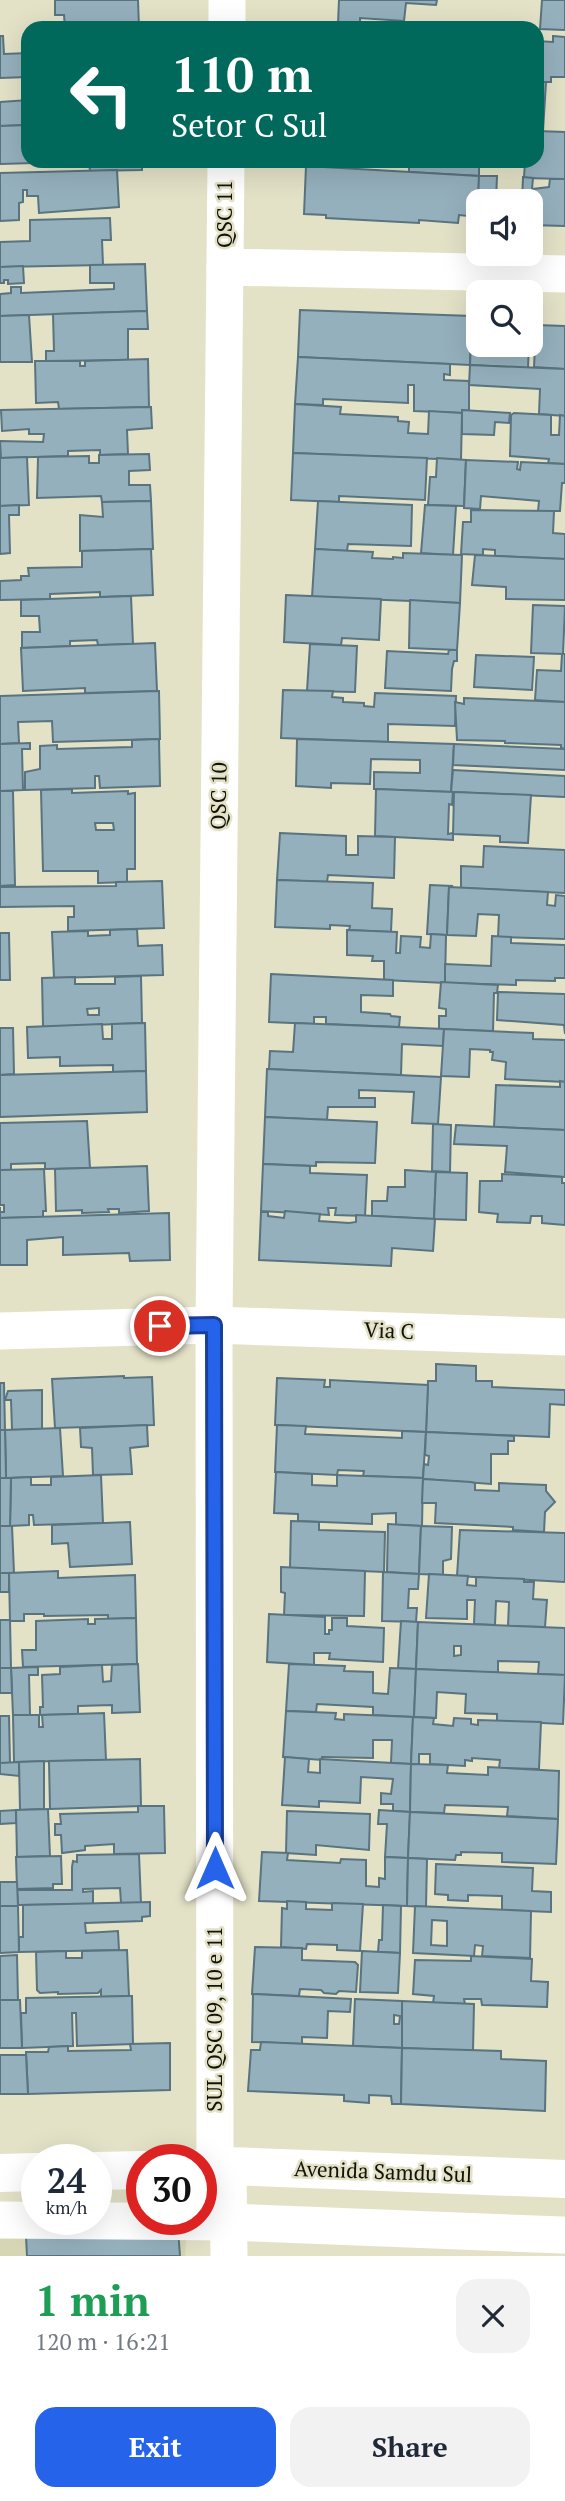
<!DOCTYPE html>
<html lang="en">
<head>
<meta charset="utf-8">
<style>
  :root { --surface:#fff; --page:#f2f2f3; --text:#1f2937; --muted:#747a83; --accent:#2563eb }
  body { margin:0; font-family:"PT Serif",serif; background:var(--page); color:var(--text); height:100vh; display:flex; flex-direction:column; font-size:26px; white-space:nowrap }
  * { box-sizing:border-box; margin:0 }
  p { font-size:23px; color:var(--muted) }
  .icon { flex:none; width:38px; height:38px; fill:none; stroke:currentColor; stroke-width:2; stroke-linecap:round; stroke-linejoin:round }
  .map { position:relative; height:2256px; overflow:hidden }
  .drawer { display:flex; flex-direction:column; background:var(--surface); flex:1 }
  .drawer>* { flex:none }
  .guide { position:absolute; left:21px; top:21px; width:523px; height:147px; border-radius:21px; box-shadow:0 7px 28px #0002; background:#00695c; color:#fff; overflow:hidden }
  .tools { position:absolute; left:466px; top:189px; display:grid; gap:14px }
  .tools a { display:grid; place-items:center; width:77px; height:77px; border-radius:14px; background:var(--surface); box-shadow:0 7px 28px #0002; font-size:35px }
  .speed { position:absolute; left:21px; top:2144px; display:flex; gap:14px; font-size:35px; font-weight:700; text-align:center }
  .speed>* { display:grid; place-content:center; width:91px; height:91px; border-radius:50%; background:var(--surface); box-shadow:0 7px 28px #0002; line-height:1 }
  .speed small { font-size:18px; font-weight:400 }
  .speed .limit { border:10px solid #d22; background:#fff; color:#111 }
  .pin { position:absolute; display:grid; place-items:center; width:60px; height:60px; color:#fff; margin:-30px; border:4px solid #fff; border-radius:50%; box-shadow:0 2px 7px #0007 }
  .me { position:absolute; width:77px; margin:-38px; rotate:0deg; stroke-linejoin:round; filter:drop-shadow(0 0 5px #0008) }
  .turn { display:flex; align-items:center; gap:24px; height:147px; padding:0 35px; font-size:32px }
  .turn .icon { width:91px; height:91px; stroke-width:2.5 }
  .turn b { display:block; font-size:49px; line-height:60px }
  .round { display:grid; place-items:center; flex:none; width:74px; height:74px; border-radius:21px; background:var(--page) }
  .head { display:flex; align-items:center; justify-content:space-between; height:119px; padding:0 35px }
  h1 { font-size:42px; font-weight:600; line-height:52px; color:#1e9e55 }
  .primary-button { display:flex; gap:14px; margin-top:auto; padding:14px 35px }
  .primary-button a { flex:1; height:80px; border-radius:21px; background:var(--accent); color:#fff; font-size:28px; font-weight:600; line-height:80px; text-align:center }
  .primary-button a+a { background:var(--page); color:var(--text) }
  .map>svg:first-child { display:block }
  .built { fill:#d7d6b4 }
  .building { fill:#95b0bd; stroke:#59737f; stroke-width:2; fill-rule:evenodd }
  .lines { fill:none; stroke-linecap:round; stroke-linejoin:round }
  .minor { stroke:#fff; stroke-width:37 }
  .major { stroke:#fff; stroke-width:38 }
  .route-casing { stroke:#184099; stroke-width:18 }
  .route { stroke:#2563eb; stroke-width:12 }
  .labels { text-anchor:middle; stroke-width:5; stroke-linejoin:round; paint-order:stroke }
  .street-label { font-size:21px; fill:#131209; stroke:#e3e2c7 }
</style>
</head>
<body>
<div class="map">
<svg width="565" height="2256" viewBox="0 0 565 2256">
  <rect width="100%" height="100%" fill="#e3e2c7"/>
  <path class="built" d="M0,2237H186L185,2256H0Z"/>
  <g class="building">
    <path d="M55,0H138L139,28H65L64,15H55Z"/>
    <path d="M339,0H437L436,5L406,3L404,21L360,18V25L338,24Z"/>
    <path d="M542,0H565V30L540,29Z"/>
    <path d="M0,36H3L4,54L28,53V77L0,78Z"/>
    <path d="M553,36L565,37V77H551V82H537V41L553,42Z"/>
    <path d="M537,82H546L543,131H537Z"/>
    <path d="M28,100V125L0,126V102Z"/>
    <path d="M28,125V161L68,162L0,164V126Z"/>
    <path d="M537,131L565,132V179L524,178L525,161H537Z"/>
    <path d="M89,161H142V170L90,171Z"/>
    <path d="M409,161H479V176L409,172Z"/>
    <path d="M306,166L479,176L478,217L459,215L458,223L419,220V223L326,218V215L304,214Z"/>
    <path d="M117,170L119,207L39,213L38,196H27V190H23V202L19,203V220L0,221V173Z"/>
    <path d="M479,176H497L496,201H478Z"/>
    <path d="M523,177L533,178L532,189L549,187L550,179H565V226L530,225V201H522Z"/>
    <path d="M110,218L111,240H102L103,265L0,267V242L30,241V220Z"/>
    <path d="M145,264L147,311L0,316V294L11,293V287H21V293L114,289V283H90V265Z"/>
    <path d="M23,266L24,283L8,284V280H4V283H0V267Z"/>
    <path d="M300,310L472,316L470,365L298,357Z"/>
    <path d="M147,311L148,329H128V360L46,361V351H54L53,314Z"/>
    <path d="M29,315L32,362H0V316Z"/>
    <path d="M472,318H478V345H529L528,368L470,365Z"/>
    <path d="M536,325L565,326V369L534,367Z"/>
    <path d="M298,357L450,364V375L444,374V380L469,381V411L462,410V413L414,411V385H408V403L323,399V405L295,404Z"/>
    <path d="M148,359L149,407L59,409L58,402L36,403L35,361H80V366H85V361Z"/>
    <path d="M470,365L565,369V416L539,414L540,389L469,385Z"/>
    <path d="M295,404L341,407L340,414L398,417V421L409,422L408,433L428,434L429,411L462,413L461,460L293,453Z"/>
    <path d="M151,407L152,428L127,430L128,454L100,455V450L68,451V456L1,458L0,441L43,442L44,434H29V429L2,431L1,410Z"/>
    <path d="M462,410L510,413L509,423L495,422L494,435L462,434Z"/>
    <path d="M514,413L551,415V435H559L560,415L565,416V464L548,463L549,459L510,456L511,415Z"/>
    <path d="M293,453L427,458L425,500L339,496V502L291,500Z"/>
    <path d="M149,454L150,470L129,471V485H150L151,501L102,502L101,496L37,498L38,457L89,456V463H99V455Z"/>
    <path d="M27,457L29,505L0,506V458Z"/>
    <path d="M437,458L466,460L464,506L428,505L430,477H436Z"/>
    <path d="M466,460L518,462L517,469L520,470L521,462L565,464V483H562L560,511H538L539,501L481,496L480,509L464,508Z"/>
    <path d="M151,501L153,549L80,551V515L103,517L102,502Z"/>
    <path d="M318,501L412,505L411,546L348,544L347,551L315,549Z"/>
    <path d="M19,505V515H9L10,553L0,554V506Z"/>
    <path d="M425,505L456,506L453,555L421,553Z"/>
    <path d="M471,510L554,511L553,533L565,534V559L495,556V550L483,549V555L461,554L463,522H471Z"/>
    <path d="M151,549L153,595L100,597V592L50,594V599L0,600V581L21,580V576H29L28,568L82,567V551Z"/>
    <path d="M315,549L373,552L372,558L393,559V557L403,558V553L462,555L460,603L312,597Z"/>
    <path d="M475,555L565,559V600L506,599V587L472,585Z"/>
    <path d="M286,595L381,599L379,640L342,638L341,645L284,642Z"/>
    <path d="M131,596L133,644L98,645L97,640L70,641V646L22,648V632H40L39,616H21V600Z"/>
    <path d="M410,600L460,603L457,650L409,648Z"/>
    <path d="M533,605L565,606L563,654L531,653Z"/>
    <path d="M155,643L157,691L85,693V688L23,691L21,648Z"/>
    <path d="M310,644L357,646L355,692L307,691Z"/>
    <path d="M449,650H457V661H454L452,669L451,691L385,688L387,651L448,654Z"/>
    <path d="M562,654H565V702L535,700L537,670L561,671Z"/>
    <path d="M476,655L534,657L532,690L474,687Z"/>
    <path d="M283,690L333,691L332,697L343,698V702L364,703V706L374,707L375,693L456,696L455,726L388,724V742L281,738Z"/>
    <path d="M159,691L160,739L53,742L52,721L18,722L19,743L0,744V696Z"/>
    <path d="M464,698L565,702V749L561,748V745L505,743V741L457,740L455,702L464,704Z"/>
    <path d="M159,739L160,786L100,788L99,776H95V788L25,790V772L40,769V746L57,745V749L132,747V740Z"/>
    <path d="M297,739L454,744L451,792L374,789V772L420,773V760L371,759L370,784L331,783V788L296,786Z"/>
    <path d="M30,743V749H22L23,790L0,791V744Z"/>
    <path d="M454,744L565,749V770L453,765Z"/>
    <path d="M453,770L565,776V797L451,792Z"/>
    <path d="M72,789V793L128,791V794L135,793V869H127V882L98,883V871H43L41,790ZM95,823H113L114,830H96Z"/>
    <path d="M376,789L453,792L452,805L449,804L448,834L453,833V840L375,836Z"/>
    <path d="M0,791H13L15,885L0,886Z"/>
    <path d="M454,792L531,795L528,843L500,842V836L453,834Z"/>
    <path d="M280,833L346,836V855H358V836L395,837L394,878L328,875L327,882L277,880Z"/>
    <path d="M484,846L565,850V893L461,888V866L483,867Z"/>
    <path d="M277,880L373,883L372,908L392,909L391,932L349,930L350,926L330,925V929L275,927Z"/>
    <path d="M162,881L164,928L68,931V917H74V906L0,907V887L116,886V882Z"/>
    <path d="M430,885L453,886L449,887L447,935L427,934Z"/>
    <path d="M449,887L548,892L547,905L555,906L556,895L565,896V939L498,937L499,915L478,914L476,936L447,935Z"/>
    <path d="M137,929L138,946L162,945L163,975L54,978L52,932L88,931V936L110,935V930Z"/>
    <path d="M347,930L397,932L396,953H400L401,936L421,937L420,947L430,948L431,934L446,935L445,983L384,980V961H372L373,956L347,955Z"/>
    <path d="M0,933H9L10,980H0Z"/>
    <path d="M492,936L511,937V943L565,945V978H555V981L516,980V985L445,983V964L491,966Z"/>
    <path d="M271,974L393,980V996L361,995V1012L390,1014L391,1016L400,1017L399,1027L326,1024V1017H314V1024L269,1022Z"/>
    <path d="M141,976L142,1023L43,1027L42,978L75,977V984H115V977ZM99,1008V1015H88L87,1009Z"/>
    <path d="M441,982L498,985L497,993H494L493,1031L439,1029V1016H446V1009L439,1008Z"/>
    <path d="M498,992L565,994V1034L564,1025L497,1020Z"/>
    <path d="M145,1023L146,1071L113,1072V1065L60,1066V1057L28,1058L27,1027L102,1024L103,1039H112V1024Z"/>
    <path d="M295,1023L444,1029L443,1046L402,1044L401,1075L269,1069L270,1051L293,1052Z"/>
    <path d="M0,1028H13L14,1074L0,1075Z"/>
    <path d="M444,1029L533,1033V1039L565,1040V1082L505,1079L506,1062L492,1060L493,1052H490V1050L470,1049L469,1077L441,1076Z"/>
    <path d="M267,1069L441,1077L438,1124L412,1123L414,1092L359,1090V1098H375V1107H328L327,1120L265,1117Z"/>
    <path d="M146,1071L147,1112L0,1117V1075Z"/>
    <path d="M560,1081L565,1082V1130L494,1127L496,1085L560,1087Z"/>
    <path d="M265,1117L377,1122L375,1163L316,1162V1166L263,1164Z"/>
    <path d="M87,1121L90,1168L45,1169V1163L11,1164V1170H0V1123Z"/>
    <path d="M433,1124L451,1125L450,1172L432,1171Z"/>
    <path d="M456,1125L565,1130V1177L505,1172L507,1146L454,1144Z"/>
    <path d="M263,1164L310,1166V1173L367,1175L365,1216L335,1215L336,1208H328L329,1215L261,1211Z"/>
    <path d="M147,1166L149,1211L119,1213V1209H108L109,1212L82,1213V1210L56,1211L55,1169Z"/>
    <path d="M44,1169L46,1211H43V1217L0,1218V1207V1212H4V1205H0V1170Z"/>
    <path d="M405,1170L436,1172L434,1219L372,1216V1201H387L388,1187H405Z"/>
    <path d="M436,1172L467,1173L466,1220L434,1219Z"/>
    <path d="M502,1174L562,1177V1183H565V1225L542,1223V1216H531L530,1223L497,1222L498,1214L479,1212L480,1181H502Z"/>
    <path d="M285,1211L320,1214L319,1221L349,1223L356,1222V1215L435,1219L433,1251L392,1248L391,1266L259,1260L261,1212H268V1216L284,1218Z"/>
    <path d="M169,1213L170,1260L130,1261L129,1253L63,1255V1237L27,1240V1265H0V1218Z"/>
    <path d="M436,1364L476,1366V1381H492V1387L565,1390V1405L550,1404L549,1437L426,1432L428,1381H436Z"/>
    <path d="M124,1376V1378L152,1377L154,1425L55,1428L52,1379Z"/>
    <path d="M277,1378L325,1380L324,1387H330V1380L428,1385L426,1432L275,1425Z"/>
    <path d="M0,1383H4L5,1430H0Z"/>
    <path d="M42,1390V1429L12,1430L11,1400H5L8,1391Z"/>
    <path d="M147,1425L148,1446L130,1448L132,1474L93,1475L92,1448L81,1447L80,1428Z"/>
    <path d="M277,1425L306,1426L305,1434L402,1438V1431L426,1432L423,1478L363,1476L364,1471L338,1470L337,1475L275,1472Z"/>
    <path d="M60,1428L63,1476L6,1478L5,1430Z"/>
    <path d="M0,1430H5L6,1478H0Z"/>
    <path d="M426,1432L514,1436V1441H508V1454H491V1484L423,1479L424,1464L428,1465L429,1456L425,1455Z"/>
    <path d="M276,1472L312,1474V1485L337,1486V1475L423,1478L422,1526L396,1525V1513L372,1514V1524L298,1521V1514L274,1513Z"/>
    <path d="M101,1475L103,1523L34,1525L33,1515H29V1525L10,1526L11,1478L31,1477V1485H51V1477Z"/>
    <path d="M0,1478H11L10,1526H0Z"/>
    <path d="M423,1479L471,1482L475,1483V1490L499,1491V1483L546,1485V1491L555,1502L545,1512L544,1532L513,1530V1527L435,1523L436,1503H422Z"/>
    <path d="M291,1521L319,1522V1530L385,1532L384,1572L290,1568Z"/>
    <path d="M130,1522L132,1564L70,1567L68,1543L52,1544V1525Z"/>
    <path d="M388,1524L421,1526L419,1574L387,1572Z"/>
    <path d="M0,1526H12L14,1573H0Z"/>
    <path d="M421,1526L452,1527L451,1559L443,1561V1575L419,1574Z"/>
    <path d="M460,1530L565,1533V1582L457,1576Z"/>
    <path d="M281,1567L365,1571L364,1616L284,1615L285,1593L281,1592Z"/>
    <path d="M58,1571V1578L135,1575L136,1618L108,1619V1615L44,1616V1614H24V1621H10L9,1573Z"/>
    <path d="M383,1572L419,1574L418,1589H409L408,1608H417L416,1622L382,1621Z"/>
    <rect x="0" y="1573" width="9" height="19"/>
    <path d="M429,1574L468,1576L467,1585L476,1586V1577L524,1579V1582H534L533,1599L547,1600L545,1627L508,1626L509,1602L496,1601L495,1625L474,1624L475,1600H467V1619L426,1618Z"/>
    <path d="M269,1614L325,1617V1634H329V1630H332V1618H347V1626L384,1628L383,1662L329,1659L330,1653H314V1665L267,1662Z"/>
    <path d="M136,1618L137,1664L23,1667L22,1650H36V1621L88,1619V1624H95V1619Z"/>
    <path d="M0,1620H10L11,1668H0Z"/>
    <path d="M401,1621L418,1622L416,1669L398,1668Z"/>
    <path d="M418,1622L565,1628V1675L538,1674L539,1662L498,1661V1673L416,1669ZM454,1646H461V1655L454,1656Z"/>
    <path d="M138,1664L140,1712L112,1713V1705L78,1706V1714L40,1715V1707H43L42,1675L60,1674V1667L102,1665L103,1682L111,1681L112,1665Z"/>
    <path d="M289,1664L345,1666L344,1671L373,1672V1693L388,1694L390,1668L416,1669L414,1717L373,1715V1707L317,1704L316,1712L286,1711Z"/>
    <path d="M38,1667V1675H29L30,1715H13L11,1668Z"/>
    <path d="M0,1668H11L12,1693H0Z"/>
    <path d="M416,1669L565,1675L563,1724L497,1721V1714L465,1713L466,1694L437,1692L436,1718L414,1717Z"/>
    <path d="M286,1711L336,1713L335,1719L344,1720V1714L413,1717L411,1764L391,1763L392,1740H373V1758L322,1757V1760L283,1757Z"/>
    <path d="M104,1713L106,1760L14,1762L13,1715H39V1727H43L42,1715Z"/>
    <path d="M0,1716H9L10,1763H0Z"/>
    <path d="M413,1717L434,1718L433,1724L453,1726L454,1718L471,1719V1724L478,1725V1720L541,1722L539,1769L499,1768L500,1760L472,1758V1761L465,1760V1766L430,1764V1754H419V1764H411Z"/>
    <path d="M285,1757L309,1759L308,1772L320,1773V1759L411,1764L410,1812L393,1811V1804H381V1793L391,1794L393,1779L361,1777L360,1803L319,1801V1807L282,1805Z"/>
    <path d="M140,1759L141,1806L50,1809L49,1761Z"/>
    <path d="M44,1761V1809L20,1810L19,1762Z"/>
    <path d="M19,1762V1776L0,1774V1763Z"/>
    <path d="M411,1764L448,1765L447,1773L488,1775V1767L559,1771L558,1819L507,1816L508,1807L445,1805L444,1813L410,1812Z"/>
    <path d="M138,1806H164L165,1853L114,1854V1844L85,1846V1850L62,1853L61,1835H55V1824H61L60,1814L138,1812Z"/>
    <path d="M48,1809L50,1856L17,1857L16,1810Z"/>
    <path d="M16,1810V1823L0,1824V1811Z"/>
    <path d="M379,1810L410,1812L408,1858L385,1857L387,1824H378Z"/>
    <path d="M287,1811L370,1814L369,1850L316,1845V1855L286,1853Z"/>
    <path d="M410,1812L558,1819L556,1864L502,1862V1853L461,1852V1855H456L455,1860L408,1858Z"/>
    <path d="M262,1852L288,1853L287,1860L340,1863L341,1859L366,1860V1886L379,1887V1878L385,1879V1857L408,1858L407,1906L259,1901Z"/>
    <path d="M139,1854L141,1903H121L120,1888L83,1889V1892L93,1891V1904L18,1905L17,1890H72V1867L73,1861L77,1862V1855Z"/>
    <path d="M61,1856L62,1884H53V1888L17,1889L16,1857Z"/>
    <path d="M408,1858L427,1859L426,1907L407,1906Z"/>
    <path d="M436,1864L533,1868L532,1891L551,1892V1912L502,1910V1896L468,1895V1901L448,1900V1895L435,1894Z"/>
    <path d="M0,1882H17L18,1906H0Z"/>
    <path d="M287,1901L306,1902V1909L332,1910V1903L363,1904L360,1951L337,1950V1945L307,1944L306,1949L281,1947L282,1908L287,1909Z"/>
    <path d="M150,1902V1916L142,1917V1921L85,1923L86,1933L118,1931L119,1950L19,1952V1937H23V1905Z"/>
    <path d="M383,1905L401,1906L400,1953L378,1952L379,1940H382Z"/>
    <path d="M0,1906H18L19,1952L0,1953Z"/>
    <path d="M415,1906L531,1911L530,1958L482,1956L483,1946L475,1945L474,1956L413,1953ZM432,1920L447,1921V1946L431,1945Z"/>
    <path d="M255,1947L302,1948V1960L355,1962L358,1965L356,1992L339,1991L336,1994L324,1993L321,1990L300,1989L299,1996L252,1994Z"/>
    <path d="M127,1950L129,1996L101,1997V1990L98,1993L58,1994V1992L40,1993L37,1990L36,1952L66,1951V1958H82V1951Z"/>
    <path d="M362,1951L400,1953L398,1993L360,1992Z"/>
    <path d="M17,1955L18,2000H0V1956Z"/>
    <path d="M471,1956L532,1959L531,1981L548,1982L547,2007L482,2005L481,1999H464L465,2004L433,2003L434,1996L413,1994L415,1960L471,1961Z"/>
    <path d="M253,1994L351,1999L350,2012L328,2011L327,2038L302,2037V2044L252,2042Z"/>
    <path d="M129,1996H132L133,2044L77,2046L76,2013H72L73,2046L22,2048L21,2013H26V1998Z"/>
    <path d="M355,1999L402,2001V2048L353,2046ZM394,2015L400,2016L399,2024H394Z"/>
    <path d="M0,2000H20L22,2048H0Z"/>
    <path d="M402,2001L474,2004L473,2051L402,2048Z"/>
    <path d="M261,2042L402,2048L401,2104H392L391,2096L369,2095V2103L344,2101V2095L248,2091L251,2050H260Z"/>
    <path d="M170,2043V2090L28,2094L26,2052H48L49,2047L68,2046V2051L131,2050L130,2044Z"/>
    <path d="M402,2048L501,2051V2059L546,2061L545,2111L401,2104Z"/>
    <path d="M0,2055H26L28,2094H0Z"/>
    <path d="M178,2229L180,2256H27L26,2236Z"/>
  </g>
  <g class="lines">
    <g class="minor">
      <path d="M227,28V0"/>
      <path d="M225,267L565,274"/>
      <path d="M0,1331L214,1325L565,1337"/>
      <path d="M228,2166L229,2256"/>
      <path d="M215,2168L214,1325L226,161"/>
      <path d="M0,2220L228,2222L562,2235"/>
    </g>
    <g class="major">
      <path d="M201,2168L228,2166L565,2179"/>
      <path d="M96,2171L142,2170"/>
      <path d="M0,2173L37,2172"/>
    </g>
  </g>
  <g class="lines">
    <g class="route-casing">
      <path id="route" d="M160,1326L214,1325L215,1868"/>
    </g>
    <use href="#route" class="route"/>
  </g>
  <g class="labels">
    <g class="street-label">
      <text transform="translate(225 214) rotate(-90)" y="7">QSC 11</text>
      <text transform="translate(219 796) rotate(-89)" y="7">QSC 10</text>
      <text transform="translate(389 1331) rotate(2)" y="7">Via C</text>
      <text transform="translate(215 2019) rotate(-90)" y="7">SUL QSC 09, 10 e 11</text>
      <text transform="translate(383 2172) rotate(2)" y="7">Avenida Samdu Sul</text>
    </g>
  </g>
</svg>
<div class="tools">
<a><svg class="icon" aria-label="sound" viewBox="0 0 24 24"><path d="M4 9h4l5-4v14l-5-4H4zM17 9q2 3 0 6"/></svg></a>
<a><svg class="icon" aria-label="search" viewBox="0 0 24 24"><circle cx="10" cy="10" r="6"/><path d="M15 15l6 6"/></svg></a>
</div>
<div class="speed"><div>24<small>km/h</small></div><div class="limit">30</div></div>
<div class="pin" style="left:160px;top:1326px;background:#d93025"><svg class="icon" aria-label="arrive" viewBox="0 0 24 24"><path d="M6 21V4h12l-3 4 3 4H6"/></svg></div>
<svg class="me" style="left:215px;top:1868px" viewBox="-20 -20 40 40"><path d="M0-17L14 15 0 8-14 15z" fill="#2563eb" stroke="#fff" stroke-width="4"/></svg>
<div class="guide">
<div class="turn"><svg class="icon" aria-label="left" viewBox="0 0 24 24"><path d="M17 20v-9H6M10 6l-5 5 5 5"/></svg><div><b>110 m</b>Setor C Sul</div></div>
</div>
</div>
<section class="drawer">
<div class="head"><div><h1>1 min</h1><p>120 m · 16:21</p></div><a class="round"><svg class="icon" aria-label="close" viewBox="0 0 24 24"><path d="M6 6l12 12M18 6L6 18"/></svg></a></div>
<div class="primary-button"><a>Exit</a><a>Share</a></div>
</section>
</body>
</html>
